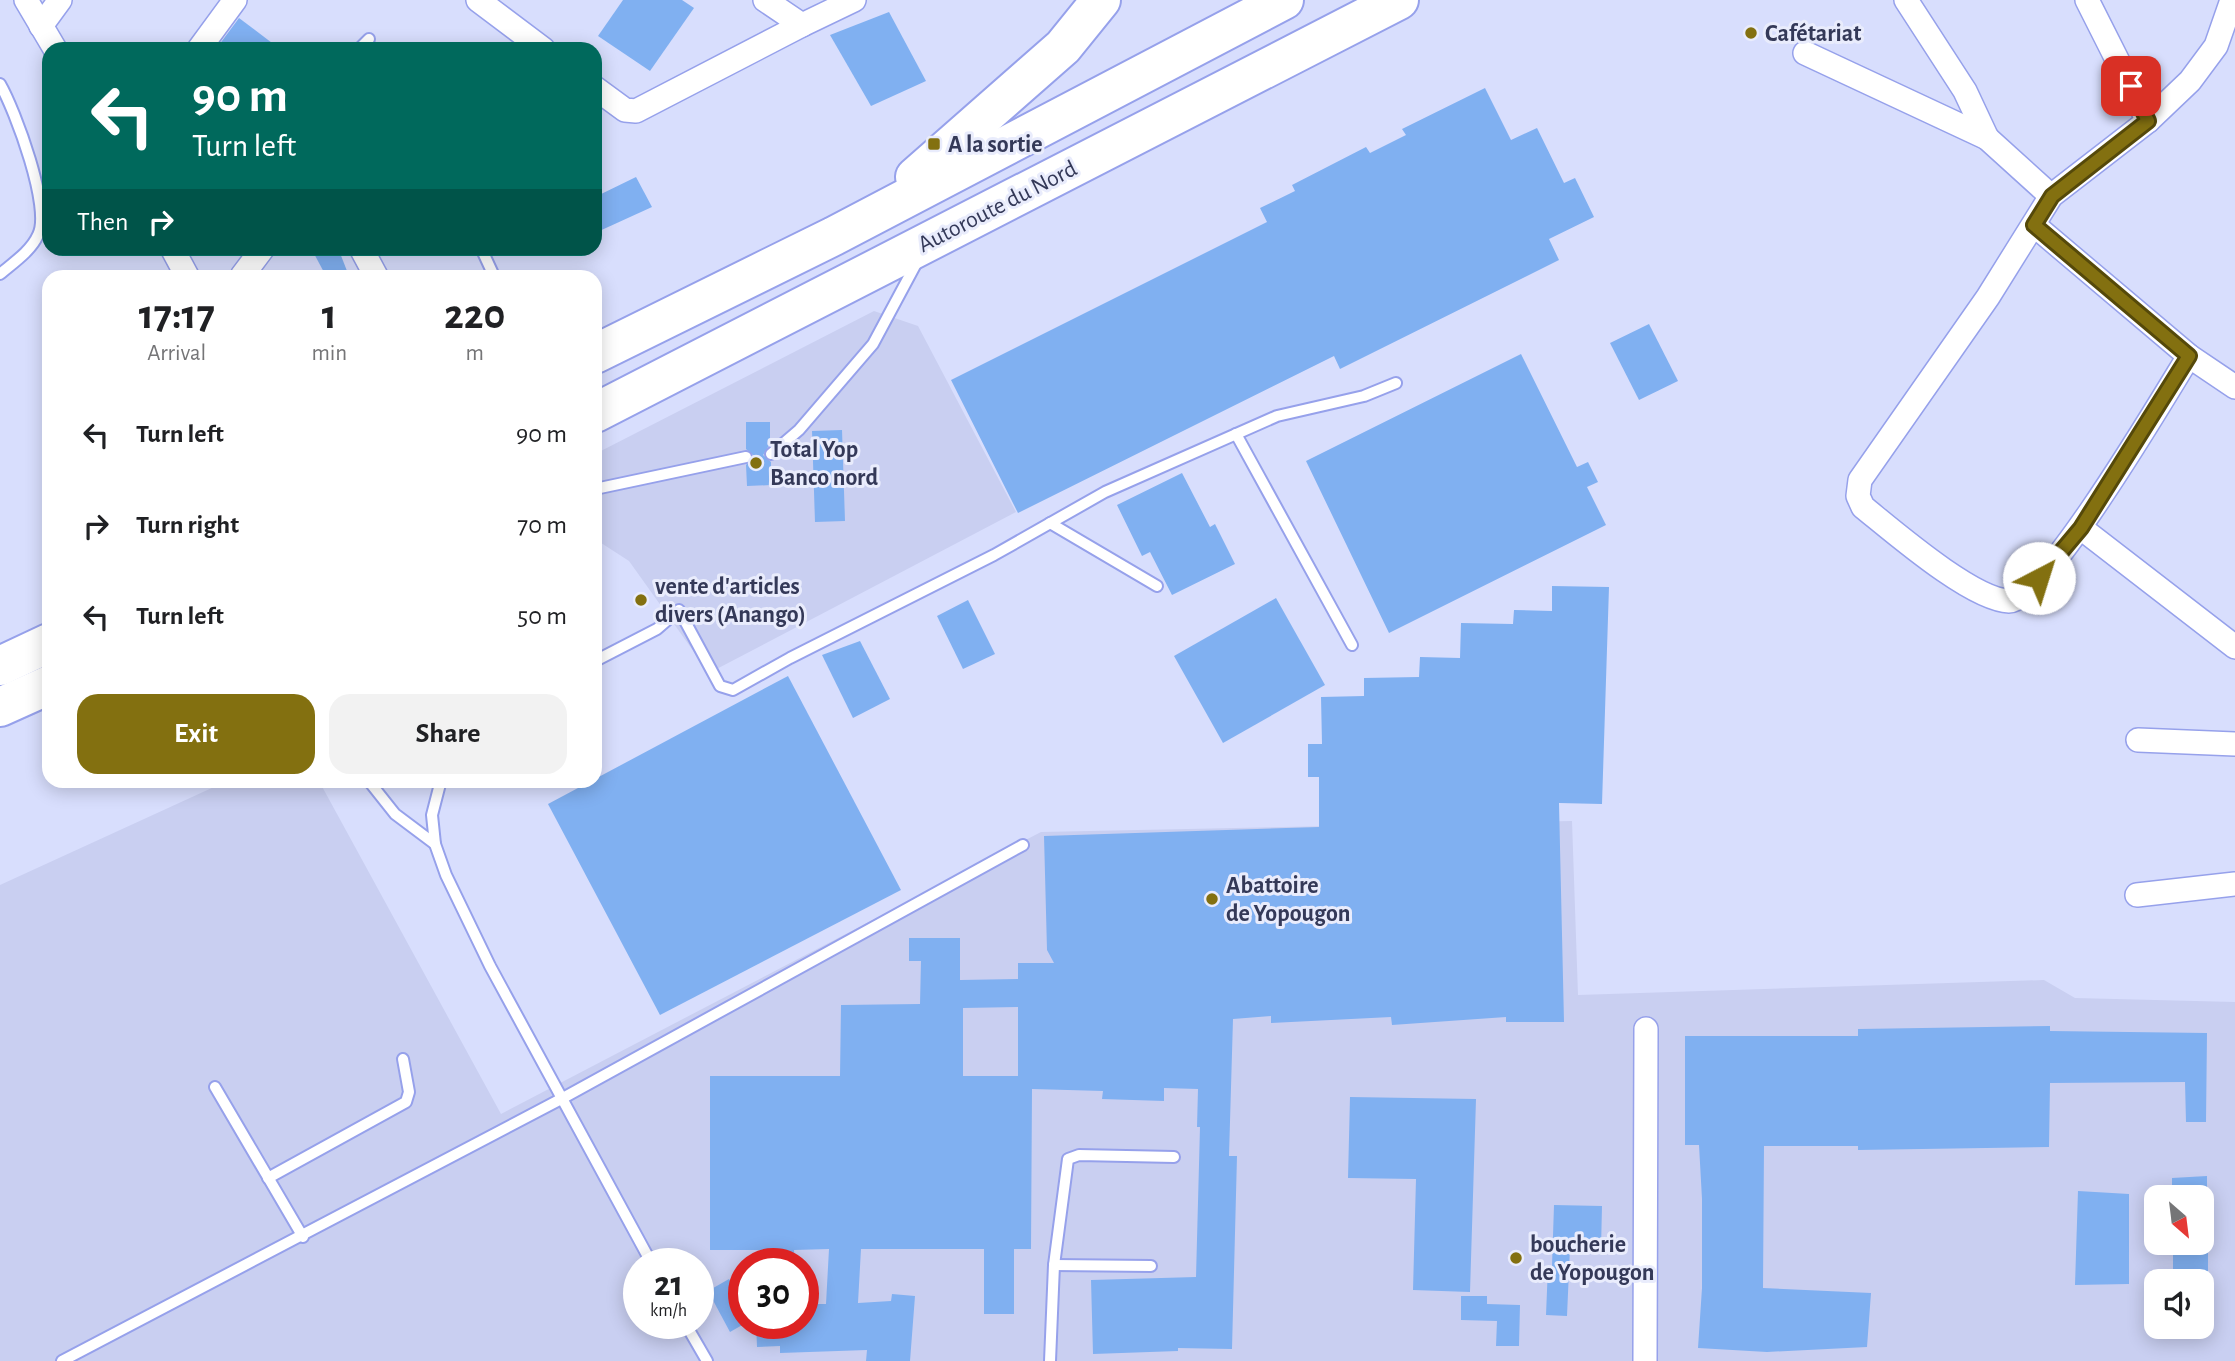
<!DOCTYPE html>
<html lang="en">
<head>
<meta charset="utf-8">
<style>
  :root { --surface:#fff; --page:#f2f2f2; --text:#202124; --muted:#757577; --accent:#837010 }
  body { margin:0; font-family:"Alegreya Sans",sans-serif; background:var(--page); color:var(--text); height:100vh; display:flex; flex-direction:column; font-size:26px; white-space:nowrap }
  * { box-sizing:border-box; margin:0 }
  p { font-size:23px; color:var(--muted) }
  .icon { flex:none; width:38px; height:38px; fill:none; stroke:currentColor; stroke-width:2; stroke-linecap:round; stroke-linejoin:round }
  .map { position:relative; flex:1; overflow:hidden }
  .details { position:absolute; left:42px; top:270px; width:560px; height:518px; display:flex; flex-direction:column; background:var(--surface); border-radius:21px; box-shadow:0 4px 18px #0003 }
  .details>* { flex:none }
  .banner { position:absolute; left:42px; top:42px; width:560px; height:214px; border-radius:21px; box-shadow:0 4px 18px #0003; background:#00695c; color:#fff; overflow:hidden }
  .needle { width:46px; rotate:152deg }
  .fabs { position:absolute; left:2144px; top:1185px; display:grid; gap:14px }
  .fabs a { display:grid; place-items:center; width:70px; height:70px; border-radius:14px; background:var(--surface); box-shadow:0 4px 18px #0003; font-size:35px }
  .speed { position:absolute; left:623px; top:1248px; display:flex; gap:14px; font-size:35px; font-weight:700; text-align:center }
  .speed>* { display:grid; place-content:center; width:91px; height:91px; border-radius:50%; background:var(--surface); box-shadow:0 4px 18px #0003; line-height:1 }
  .speed small { font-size:18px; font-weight:400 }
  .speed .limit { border:10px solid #d22; background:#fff; color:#111 }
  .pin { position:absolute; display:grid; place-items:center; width:60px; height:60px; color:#fff; margin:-30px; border-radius:14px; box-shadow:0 4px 10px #0006 }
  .me { position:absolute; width:77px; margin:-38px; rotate:40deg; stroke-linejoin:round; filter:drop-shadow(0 0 5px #0008) }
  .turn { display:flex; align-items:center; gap:24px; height:147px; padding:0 35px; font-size:32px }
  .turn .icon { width:91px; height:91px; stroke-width:2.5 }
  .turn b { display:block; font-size:49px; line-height:60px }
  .then { display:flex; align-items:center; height:66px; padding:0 35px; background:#0003; gap:14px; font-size:26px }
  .eta { display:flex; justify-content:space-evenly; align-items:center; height:119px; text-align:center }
  .eta b { font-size:42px; font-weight:600; line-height:49px }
  .cta { display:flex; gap:14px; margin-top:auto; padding:14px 35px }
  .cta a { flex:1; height:80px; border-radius:21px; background:var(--accent); color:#fff; font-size:28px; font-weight:600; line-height:80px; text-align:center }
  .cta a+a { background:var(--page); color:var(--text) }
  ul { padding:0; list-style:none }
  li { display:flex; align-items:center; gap:21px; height:91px; padding:0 35px }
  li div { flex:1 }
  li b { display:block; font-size:26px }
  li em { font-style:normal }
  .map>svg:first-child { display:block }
  .built { fill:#c9cff1; fill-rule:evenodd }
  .building { fill:#80b0f1; fill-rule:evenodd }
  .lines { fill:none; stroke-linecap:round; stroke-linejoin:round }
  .service-casing { stroke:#96a1eb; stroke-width:14 }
  .minor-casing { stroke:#96a1eb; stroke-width:26 }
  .motorway-casing { stroke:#96a1eb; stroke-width:42 }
  .service { stroke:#fff; stroke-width:10 }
  .minor { stroke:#fff; stroke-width:23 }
  .motorway { stroke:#fff; stroke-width:38 }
  .route-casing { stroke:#55490a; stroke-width:18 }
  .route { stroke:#837010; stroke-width:12 }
  .poi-dot { fill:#837010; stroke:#e9ecfc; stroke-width:2.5 }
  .labels { text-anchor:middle; stroke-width:6; stroke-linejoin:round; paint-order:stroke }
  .poi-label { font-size:24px; font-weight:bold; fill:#343958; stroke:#e9ecfc; text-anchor:start }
  .street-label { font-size:24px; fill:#343958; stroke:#e9ecfc }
</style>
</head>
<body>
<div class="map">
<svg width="2235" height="1361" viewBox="0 0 2235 1361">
  <rect width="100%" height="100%" fill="#d8defd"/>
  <g class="built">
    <path d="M874,311L918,326L1016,512L709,673L629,561L595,539V454Z"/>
    <path d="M227,781H319L501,1114L1041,832L1572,821L1578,995L2044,980L2075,998L2235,1002V1361H0V885ZM2156,1197H2202V1242H2156ZM639,1264H698V1323H639ZM744,1264H803V1323H744ZM2156,1281H2202V1326H2156Z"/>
  </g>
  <g class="building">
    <path d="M623,0H682L694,8L650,71L598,36Z"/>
    <path d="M889,12L926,81L871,106L830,35Z"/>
    <path d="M239,18L280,49H216Z"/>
    <path d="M1485,88L1511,140L1537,128L1564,183L1575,178L1594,217L1549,239L1559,260L1340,369L1334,356L1018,513L951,380L1267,222L1260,208L1295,191L1292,185L1366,147L1370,153L1406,135L1402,129Z"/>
    <path d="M636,177L652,207L595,233V197Z"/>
    <path d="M311,248H338L349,276H326Z"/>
    <path d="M1649,324L1678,381L1639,400L1610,343Z"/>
    <path d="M1521,354L1577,467L1588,462L1598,482L1587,487L1606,525L1389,633L1306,461Z"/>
    <path d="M746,422H770V444L763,455L771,462V485L747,486L746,465L754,456L746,449Z"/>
    <path d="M842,430L845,521L815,522L812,431Z"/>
    <path d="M1182,473L1210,527L1215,524L1235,564L1172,595L1150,552L1142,556L1117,505Z"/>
    <path d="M1552,586L1609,587L1602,804L1559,803L1564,1022H1506V1017L1392,1025L1391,1017L1271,1023V1016L1233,1019L1229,1156H1237L1232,1349L1178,1348V1351L1093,1354L1091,1280L1196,1277L1200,1127H1197L1198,1089L1164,1088V1101L1102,1099L1103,1091L1032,1089L1031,1249H1014V1314H984V1249H861L858,1303L891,1301L892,1294L915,1296L910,1361H866L867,1350L780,1353V1346L757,1347L756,1323H803V1311L815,1310V1304H826L829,1249L794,1250L795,1264H756L781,1250H710V1076H840L841,1005L920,1004L921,961H909V938H960V980L1018,979V963H1054L1047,950L1044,836L1319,827V777H1308V744H1322L1321,697L1364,696V678L1419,677L1420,657L1460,658L1461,623L1513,624L1514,610L1552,611ZM1018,1007V1076H963V1008Z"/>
    <path d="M1276,598L1325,685L1223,743L1174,656Z"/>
    <path d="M968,600L995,654L963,669L937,616Z"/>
    <path d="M860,641L890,699L853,718L822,655Z"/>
    <path d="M788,676L901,890L660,1015L548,804Z"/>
    <path d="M2050,1026V1031L2207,1033L2206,1122H2186L2185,1082L2050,1083L2049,1147L1858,1150V1146H1764L1763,1288L1871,1293L1867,1347L1767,1352L1698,1348L1702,1288V1199L1699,1145H1685V1036H1858V1029Z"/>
    <path d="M1350,1097L1476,1099L1470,1292L1413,1290L1416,1179L1348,1178Z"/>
    <path d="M2207,1176V1197H2172V1178Z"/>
    <path d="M2078,1191L2129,1194V1284L2075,1285Z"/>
    <path d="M1554,1205L1602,1206L1601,1249L1570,1248L1567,1316L1546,1315L1548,1266H1552Z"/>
    <rect x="2173" y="1242" width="35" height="39"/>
    <path d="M729,1279L744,1305V1324L730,1332L708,1291Z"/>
    <path d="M1461,1296H1487V1304L1520,1305L1519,1346H1496L1497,1321L1461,1320Z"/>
  </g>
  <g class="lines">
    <g class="service-casing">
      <g id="service">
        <path d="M359,49L369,39"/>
        <path d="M0,84C15,110 52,209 38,235C31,251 13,263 0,274"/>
        <path d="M481,248L494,276"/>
        <path d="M1236,434L1352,645"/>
        <path d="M771,454L799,430L873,344L918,260"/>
        <path d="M595,489L746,457"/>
        <path d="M1050,523L1157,586"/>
        <path d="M595,661L657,629L679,610L720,686L733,690L790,658L994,555L1105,492L1277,416L1364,396L1396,383"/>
        <path d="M368,780L395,814L435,844"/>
        <path d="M441,780L432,815L435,844L446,875L490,966L652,1264"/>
        <path d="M215,1087L303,1237"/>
        <path d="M268,1178L406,1102L409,1092L403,1059"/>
        <path d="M1054,1265L1151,1266"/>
        <path d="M685,1323L707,1361"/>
        <path d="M62,1361L563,1098L1023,845"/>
        <path d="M1050,1361L1054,1265L1068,1159L1079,1155L1174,1157"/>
      </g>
    </g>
    <g class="minor-casing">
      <g id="minor">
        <path d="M26,0L55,49"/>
        <path d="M478,0L543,49"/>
        <path d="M1906,0L1965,91L1987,138"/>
        <path d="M2087,0L2148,121"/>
        <path d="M802,25L854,0"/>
        <path d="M41,26L60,0"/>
        <path d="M199,49L235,0"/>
        <path d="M1805,53L1987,138L2051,196"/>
        <path d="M595,88L625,110L636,111L802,25L765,0"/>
        <path d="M2034,225L2189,356L2235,387"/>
        <path d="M172,248L187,276"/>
        <path d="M361,248L376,276"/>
        <path d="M242,276L263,248"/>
        <path d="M2189,356C2166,393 2044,601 2009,601C1972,600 1893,531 1863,507L1858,496L1860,480L1988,297L2051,196L2148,121L2190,81L2216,46L2232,0"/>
        <path d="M2081,528L2235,647"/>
        <path d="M2138,740L2235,744"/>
        <path d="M2137,895L2235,884"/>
        <path d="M1645,1361L1646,1029"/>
      </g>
    </g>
    <g class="motorway-casing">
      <g id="motorway">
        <path d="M915,177L1063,47L1101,0"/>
        <path d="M595,354L834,236L1284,0"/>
        <path d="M595,413L1399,0"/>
        <path d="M0,666L49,643"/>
        <path d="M0,707L49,685"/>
      </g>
    </g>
    <use href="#service" class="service"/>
    <use href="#minor" class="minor"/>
    <use href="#motorway" class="motorway"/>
  </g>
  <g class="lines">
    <g class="route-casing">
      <path id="route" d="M2039,578L2081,528L2189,356L2034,225L2052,196L2148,121L2131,86"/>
    </g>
    <use href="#route" class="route"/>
  </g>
  <g class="poi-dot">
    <circle cx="1751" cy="33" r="7"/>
    <rect x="927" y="137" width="14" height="14" rx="3.5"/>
    <circle cx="756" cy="463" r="7"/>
    <circle cx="641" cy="600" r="7"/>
    <circle cx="1212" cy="899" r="7"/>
    <circle cx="1516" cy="1258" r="7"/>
  </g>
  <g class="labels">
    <g class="poi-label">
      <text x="1765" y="41">Cafétariat</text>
      <text x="948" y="152">A la sortie</text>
      <text x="770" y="457">Total Yop<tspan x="770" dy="28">Banco nord</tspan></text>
      <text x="655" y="594">vente d'articles<tspan x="655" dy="28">divers (Anango)</tspan></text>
      <text x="1226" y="893">Abattoire<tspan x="1226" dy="28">de Yopougon</tspan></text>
      <text x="1530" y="1252">boucherie<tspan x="1530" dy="28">de Yopougon</tspan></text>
    </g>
    <g class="street-label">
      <text transform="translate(997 206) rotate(-27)" y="8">Autoroute du Nord</text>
    </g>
  </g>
</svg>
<div class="fabs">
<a><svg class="needle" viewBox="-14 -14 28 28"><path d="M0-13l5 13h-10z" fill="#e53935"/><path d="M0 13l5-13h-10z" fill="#757577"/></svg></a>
<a><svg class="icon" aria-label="sound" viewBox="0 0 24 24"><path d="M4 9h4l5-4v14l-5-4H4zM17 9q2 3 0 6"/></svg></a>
</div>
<div class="speed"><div>21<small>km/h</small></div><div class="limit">30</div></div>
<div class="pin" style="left:2131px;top:86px;background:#d93025"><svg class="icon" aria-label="arrive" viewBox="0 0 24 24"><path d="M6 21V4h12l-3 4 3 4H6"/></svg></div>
<svg class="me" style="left:2039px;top:578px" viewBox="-20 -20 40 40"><circle r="19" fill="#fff"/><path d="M0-13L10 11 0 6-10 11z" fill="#837010"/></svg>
<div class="banner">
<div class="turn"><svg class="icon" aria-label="left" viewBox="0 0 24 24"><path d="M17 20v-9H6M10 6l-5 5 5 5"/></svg><div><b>90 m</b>Turn left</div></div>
<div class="then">Then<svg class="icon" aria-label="right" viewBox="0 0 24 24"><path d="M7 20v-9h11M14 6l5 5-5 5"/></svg></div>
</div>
<section class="details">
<div class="eta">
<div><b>17:17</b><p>Arrival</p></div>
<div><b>1</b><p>min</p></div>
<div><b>220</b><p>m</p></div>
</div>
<ul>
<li><svg class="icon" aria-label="left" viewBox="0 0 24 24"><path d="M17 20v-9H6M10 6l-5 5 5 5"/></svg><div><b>Turn left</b></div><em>90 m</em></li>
<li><svg class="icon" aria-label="right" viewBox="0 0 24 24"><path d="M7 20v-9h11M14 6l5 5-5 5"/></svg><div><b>Turn right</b></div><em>70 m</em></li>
<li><svg class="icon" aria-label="left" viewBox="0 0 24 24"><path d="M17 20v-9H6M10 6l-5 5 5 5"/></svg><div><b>Turn left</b></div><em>50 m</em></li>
</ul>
<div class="cta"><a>Exit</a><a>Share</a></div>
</section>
</div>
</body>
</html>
